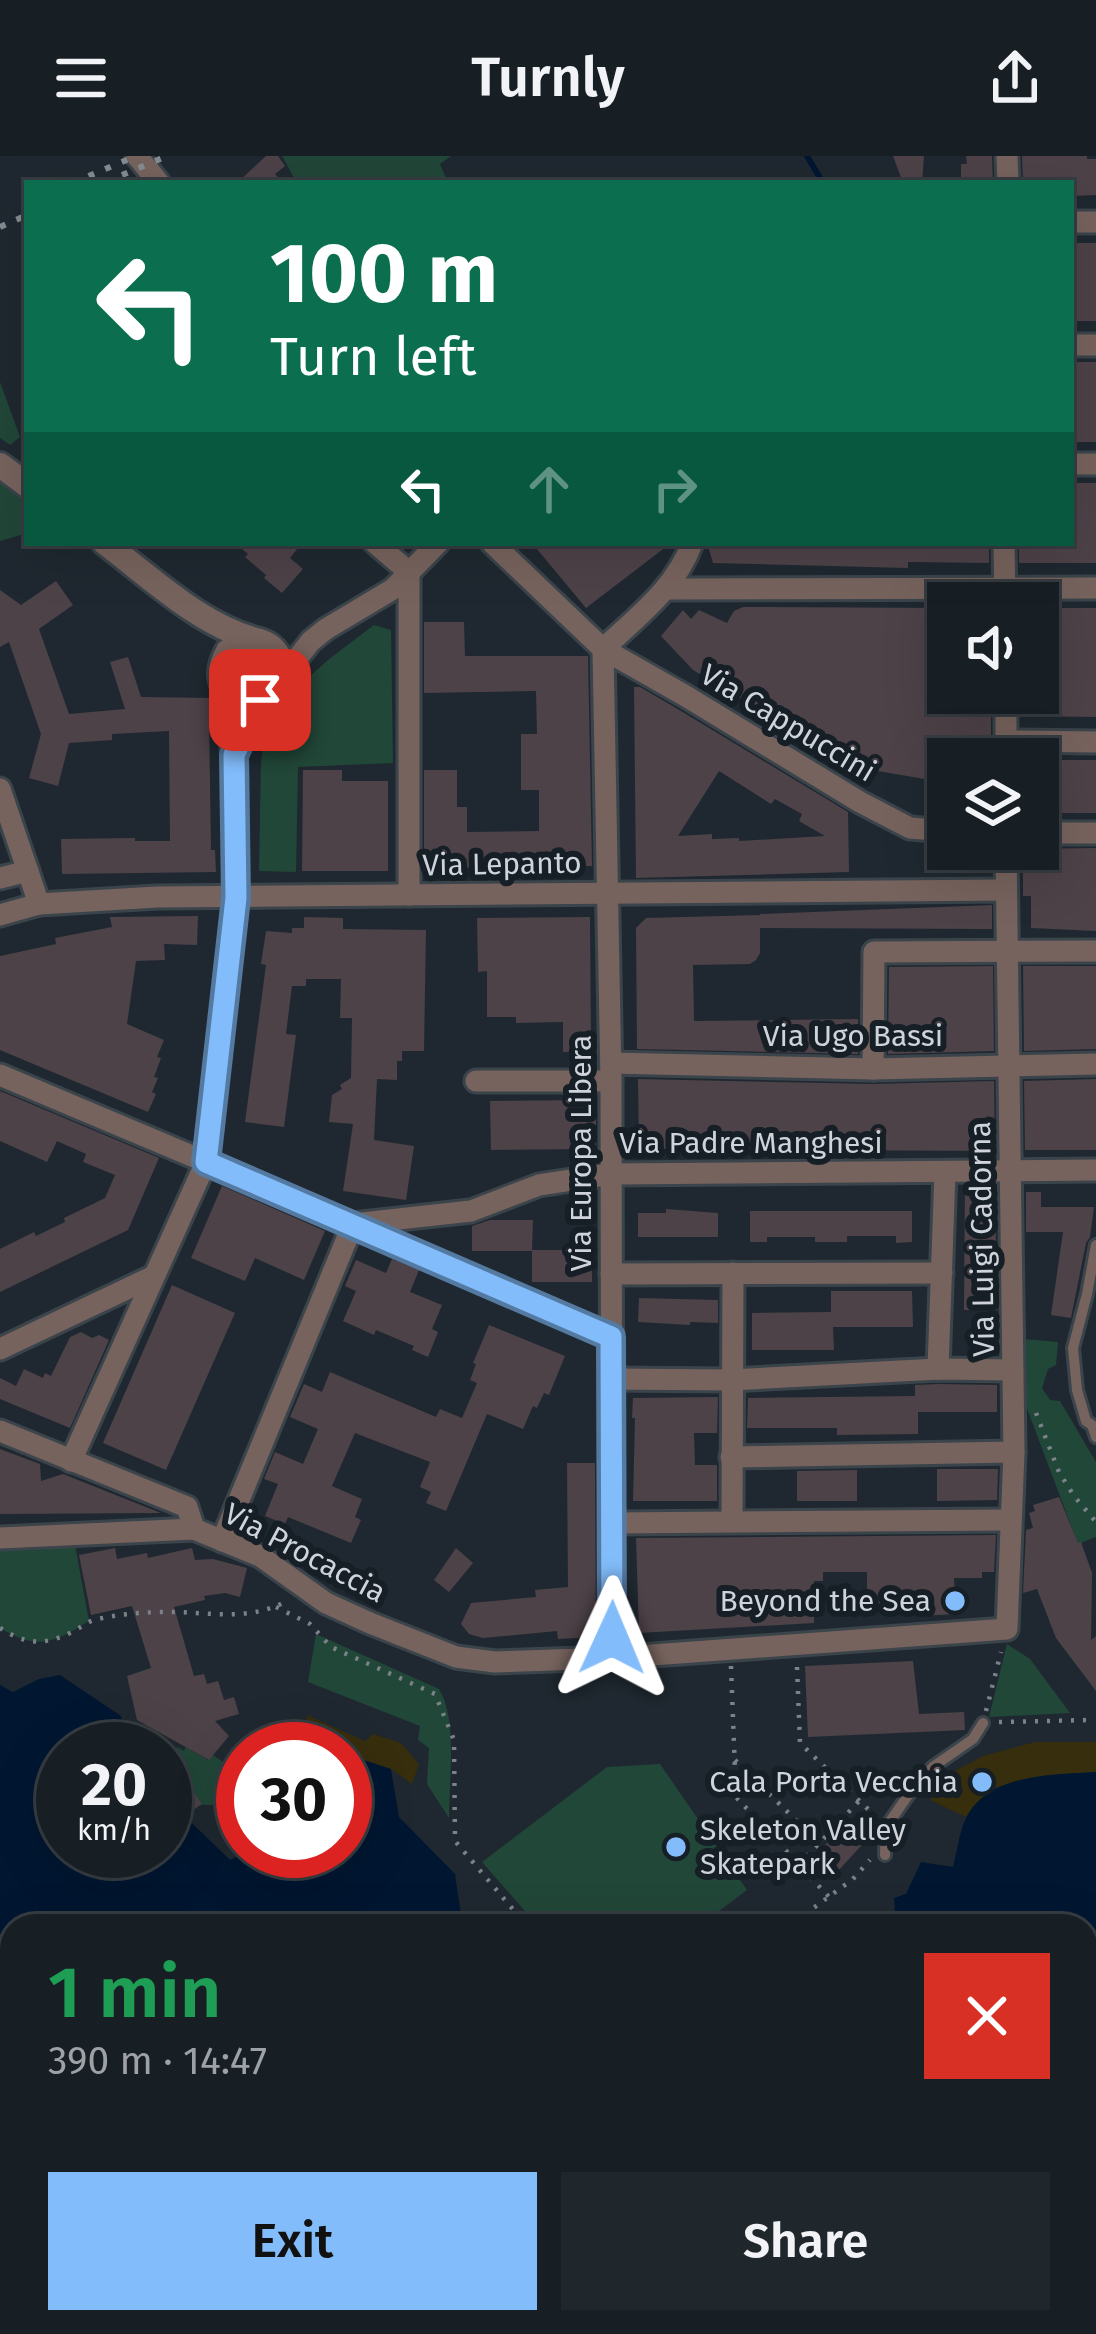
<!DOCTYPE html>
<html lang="en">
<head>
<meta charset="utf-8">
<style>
  :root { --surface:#171e24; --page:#20272c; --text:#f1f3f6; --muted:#9ea2a6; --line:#363c41; --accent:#82bcfa }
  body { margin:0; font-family:"Fira Sans",sans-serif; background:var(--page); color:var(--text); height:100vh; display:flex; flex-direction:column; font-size:45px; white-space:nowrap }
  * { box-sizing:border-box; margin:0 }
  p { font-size:39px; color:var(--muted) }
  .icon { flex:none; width:66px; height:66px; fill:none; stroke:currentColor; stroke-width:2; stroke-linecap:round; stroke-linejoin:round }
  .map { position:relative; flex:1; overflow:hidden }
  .drawer { position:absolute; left:0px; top:1758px; width:1098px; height:420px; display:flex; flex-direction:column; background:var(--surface); border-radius:36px 36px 0 0; box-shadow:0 12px 48px #0002,0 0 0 3px var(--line) }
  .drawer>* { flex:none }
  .top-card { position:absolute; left:24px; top:24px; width:1050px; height:366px; border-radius:0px; box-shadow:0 12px 48px #0002,0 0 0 3px var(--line); background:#0b6e4f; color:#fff; overflow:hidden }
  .tools { position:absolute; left:927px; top:426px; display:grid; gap:24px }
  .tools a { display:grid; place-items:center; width:132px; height:132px; border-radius:0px; background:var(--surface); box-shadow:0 12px 48px #0002,0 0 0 3px var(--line); font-size:60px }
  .speed { position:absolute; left:36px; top:1566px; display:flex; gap:24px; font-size:60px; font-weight:700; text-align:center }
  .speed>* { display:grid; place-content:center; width:156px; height:156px; border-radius:50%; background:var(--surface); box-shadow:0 12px 48px #0002,0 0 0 3px var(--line); line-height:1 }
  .speed small { font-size:30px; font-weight:400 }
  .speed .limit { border:18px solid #d22; background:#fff; color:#111 }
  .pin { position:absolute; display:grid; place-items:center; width:102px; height:102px; color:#fff; margin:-51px; border-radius:24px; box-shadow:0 6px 18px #0006 }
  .me { position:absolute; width:132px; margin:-66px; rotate:1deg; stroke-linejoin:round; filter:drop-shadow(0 0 9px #0008) }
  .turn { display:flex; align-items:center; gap:42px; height:252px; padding:0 48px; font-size:54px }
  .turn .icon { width:156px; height:156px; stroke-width:2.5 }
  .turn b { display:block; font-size:84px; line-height:102px }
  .lanes { display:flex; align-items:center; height:114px; padding:0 48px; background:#0003; justify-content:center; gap:60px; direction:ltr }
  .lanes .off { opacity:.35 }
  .round { display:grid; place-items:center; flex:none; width:126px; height:126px; border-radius:0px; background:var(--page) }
  .overview { display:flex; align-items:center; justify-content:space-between; height:204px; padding:0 48px }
  h1 { font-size:72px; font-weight:600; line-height:90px; color:#1e9e55 }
  .cta { display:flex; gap:24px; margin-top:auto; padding:24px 48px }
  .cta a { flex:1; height:138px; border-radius:0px; background:var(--accent); color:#111; font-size:48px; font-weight:600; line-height:138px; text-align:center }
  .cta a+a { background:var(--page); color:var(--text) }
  header { display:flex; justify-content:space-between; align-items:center; height:156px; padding:0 48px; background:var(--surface); font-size:54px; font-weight:600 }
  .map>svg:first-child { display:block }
  .green { fill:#214738 }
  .sand { fill:#362e0d }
  .water { fill:#011631 }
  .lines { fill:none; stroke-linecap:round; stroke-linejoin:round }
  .stream { stroke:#011631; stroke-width:6 }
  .building { fill:#4d4248; fill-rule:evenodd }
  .service-casing { stroke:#3b444b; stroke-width:16 }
  .minor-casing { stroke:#3b444b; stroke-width:27 }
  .tertiary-casing { stroke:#3b444b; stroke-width:30 }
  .path { stroke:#7b8289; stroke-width:4.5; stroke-dasharray:3 9; stroke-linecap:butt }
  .service { stroke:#77635d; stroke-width:10 }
  .minor { stroke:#77635d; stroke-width:21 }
  .tertiary { stroke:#77635d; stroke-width:24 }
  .rail { stroke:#848b91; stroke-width:6; stroke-dasharray:6 12; stroke-linecap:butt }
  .route-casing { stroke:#547aa2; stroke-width:30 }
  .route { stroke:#82bcfa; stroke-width:21 }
  .poi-dot { fill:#82bcfa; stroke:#161e26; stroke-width:4.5 }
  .labels { text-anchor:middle; stroke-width:12; stroke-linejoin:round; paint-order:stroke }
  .street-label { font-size:30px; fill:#cfd4da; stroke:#161e26 }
  .poi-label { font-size:30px; fill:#cfd4da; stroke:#161e26; text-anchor:end }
</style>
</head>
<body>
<header><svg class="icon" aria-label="menu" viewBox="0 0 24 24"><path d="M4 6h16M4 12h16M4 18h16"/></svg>Turnly<svg class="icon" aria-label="share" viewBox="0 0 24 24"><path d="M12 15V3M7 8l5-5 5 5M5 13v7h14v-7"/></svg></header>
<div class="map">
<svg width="1096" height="2178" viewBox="0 0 1096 2178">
  <rect width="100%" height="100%" fill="#1f2830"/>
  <g class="green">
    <path d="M282,0H451L440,8L448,27H297Z"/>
    <path d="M0,226L20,281L10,289L0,282Z"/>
    <path d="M0,325L27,346V377L0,385Z"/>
    <path d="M374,469L391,474L393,607L298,611L296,716L259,715L261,604L265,578L278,549L328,504Z"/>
    <path d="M1024,1183L1058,1186L1056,1209L1048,1213L1042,1232L1050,1244L1060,1245L1096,1306V1381L1078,1388L1023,1242Z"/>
    <path d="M75,1389L89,1465C53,1487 38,1495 0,1472V1395Z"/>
    <path d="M316,1478L439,1533C458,1564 449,1625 449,1662L427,1628L429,1592L418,1584L420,1570L308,1526Z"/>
    <path d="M1007,1488L1030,1503L1070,1557L989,1561Z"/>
    <path d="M177,1591L184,1595L186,1591L208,1604L213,1599L243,1620L233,1649H193L186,1625L172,1604Z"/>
    <path d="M660,1608L747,1734L699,1770H538L482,1706L607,1611Z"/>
  </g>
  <g class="sand">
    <path d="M307,1559L365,1585L373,1578L401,1587L419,1608L412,1628L391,1613L345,1598V1593H293L306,1575Z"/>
    <path d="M1035,1586H1096V1616L1047,1619L993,1632L966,1661L930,1644L949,1618L983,1600Z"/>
  </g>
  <path class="water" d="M60,1519L121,1560L127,1593H63V1695H165V1641L230,1704L243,1698V1695H345V1598L391,1613L399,1661L455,1718L462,1766L466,1770H12V2166H1086V1770H896L894,1742L906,1738L921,1706L953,1711C957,1696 959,1678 965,1664C987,1617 1052,1619 1096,1616V2178H0V1529L13,1536L39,1523Z"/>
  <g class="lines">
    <path class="stream" d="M807,0L823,27"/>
  </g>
  <g class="building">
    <path d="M266,0H278L285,10L275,18L283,27H237Z"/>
    <path d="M893,0H924L922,27H903Z"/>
    <path d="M966,0H992L993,27H961V8H967Z"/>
    <path d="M1022,0H1087V3H1096V39L1071,40V27H1023Z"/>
    <rect x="1071" y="87" width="25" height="78"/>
    <rect x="1071" y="206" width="25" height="80"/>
    <path d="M1071,327H1096V407H1019V387H1071Z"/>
    <path d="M235,387H302L290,402L303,413L282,437L264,422L266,419L245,401L248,398Z"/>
    <path d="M532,387H671L586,452Z"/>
    <path d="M707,387H989V407L908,406V412L713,407Z"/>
    <path d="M56,425L73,449L39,473L69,558L125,553L110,506L128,501L141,541L213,542V562H209L211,694H215L216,716L62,718L61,683L135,682V685H170L169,575L112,578V584L69,587L58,630L29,622L41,578L9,486L0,491V434L21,449Z"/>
    <path d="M743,451L948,452V537H991V603H948V627L860,612L693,514L661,480L683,454L691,463L699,454L727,467L734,455Z"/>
    <path d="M1038,452H1096V561L1021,560V537H1038Z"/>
    <path d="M424,466H464L465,500H588L592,710L424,712V614H457V651H467V676L539,675V634H521V578H537L536,535L424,537Z"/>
    <path d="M634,531H640L676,552L848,656L849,716L636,722ZM719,615L771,648L775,643L802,658L799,665L825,680L739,685V682L712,683V678L678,680Z"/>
    <rect x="1038" y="604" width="58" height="53"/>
    <path d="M303,614H342V625H388V715H302Z"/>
    <path d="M1096,692V775L1031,772V740H1023V693Z"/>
    <path d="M992,749V773L760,772V758Z"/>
    <path d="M760,759V797L756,804L750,808L693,809L694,865L858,863V898L637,893L636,772L646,762Z"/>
    <path d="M198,760L197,789L164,788L165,804L136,805L127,868L164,884L157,901L161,902L154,921L158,922L152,936L156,938L148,956L0,894V800L56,788L55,782L112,771L110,761Z"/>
    <path d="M304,761L343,762V773L426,774L424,895H402V905H397V924L377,923L374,984L414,990L406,1044L343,1035L353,968L329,966L332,939L342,933L340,929L351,922L352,862H340L341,823H306V830H292L286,878L296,879L284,971L245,966L266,809L261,808L266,775L292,777V772H304Z"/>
    <path d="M590,761L591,895L563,896V866L516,867V861H487V815L478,816L477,762Z"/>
    <path d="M993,810L994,895L888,898L889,811Z"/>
    <path d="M1023,810H1096V893L1024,895Z"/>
    <path d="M638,923L873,928L994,925L995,995L639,993Z"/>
    <path d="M1096,923V994H1025L1024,925Z"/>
    <path d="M0,935L159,1002L128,1074L0,1136V1093L34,1076L36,1080L65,1066L64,1062L105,1042L115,1019L83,1006L86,998L57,985L47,1006L0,985Z"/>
    <path d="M596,944V993L491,994L490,945Z"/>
    <path d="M222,1030L325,1075L304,1124L255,1102L245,1125L191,1102Z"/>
    <path d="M965,1030H995L997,1154H964Z"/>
    <path d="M1026,1036H1041V1051H1094L1090,1081L1086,1087L1071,1162L1051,1159L1063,1076H1026Z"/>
    <path d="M666,1053L718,1057V1081H638V1057H666Z"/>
    <path d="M750,1055H912V1086L896,1087V1080H847V1086H815V1081H767V1086H750Z"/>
    <path d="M490,1064H533L532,1094H592V1126H532V1095H472V1070Z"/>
    <path d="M392,1103L419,1114L410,1136L442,1149L432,1173L438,1176L428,1201L412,1194L414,1190L376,1174L374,1179L343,1165L356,1135L345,1130L356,1104L386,1117Z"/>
    <path d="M172,1129L235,1157L166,1314L103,1287Z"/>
    <path d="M831,1135H912L913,1171H833L834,1194H752V1157L831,1156Z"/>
    <path d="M639,1142L718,1144V1167L690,1166V1169L638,1166Z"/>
    <path d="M489,1169L565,1200L549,1239L544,1237L537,1252L533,1250L523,1273L487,1258L446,1355L426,1347L431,1336L420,1331L430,1306L355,1277L332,1330L362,1343L355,1361L361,1364L351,1387L288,1361L285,1368L265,1360L278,1328L264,1323L275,1296L303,1308L318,1273L290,1261L304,1228L322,1236L330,1216L436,1261L440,1253L462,1262L477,1227L470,1224L476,1208L473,1207Z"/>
    <path d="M81,1176L92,1182L99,1179L109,1184L70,1272L0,1243V1222L16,1230L24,1213L43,1222L45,1217L51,1220L70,1181Z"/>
    <path d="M938,1228L997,1229V1256H918V1278L837,1279V1272H747L748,1242L915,1240V1229Z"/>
    <path d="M718,1241L717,1277H694L695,1309H717V1345H633L635,1262H632L633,1242Z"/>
    <path d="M0,1293L40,1308L41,1325L63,1318L161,1357L0,1358Z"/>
    <path d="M567,1307H595L596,1481L558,1483L557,1475L483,1482L469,1478L461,1468L471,1447L536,1441L535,1434L568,1431Z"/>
    <path d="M937,1313H998L997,1344L937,1345Z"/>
    <path d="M857,1314V1345H797V1315Z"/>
    <path d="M1059,1341L1078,1387L1081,1386L1092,1417L1091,1484L1096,1480V1535L1056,1482L1037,1433L1023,1437L1026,1374L1033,1372L1029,1357L1035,1355L1033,1349Z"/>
    <path d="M996,1379L994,1416H982V1422H954L956,1458L921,1460L920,1448L867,1449V1416H823V1425H814V1467L639,1477L636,1382Z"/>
    <path d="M115,1392L117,1403L147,1397L148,1402L192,1392L195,1404L213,1403L247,1412L240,1441L225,1437L204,1440L205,1444L174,1451L194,1520L204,1518L207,1528L218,1525L224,1544L234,1541L239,1558L215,1565L229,1580L209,1604L137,1564L127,1520L151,1512L132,1450L91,1459L79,1399Z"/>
    <path d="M456,1392L473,1407L449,1436L434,1424Z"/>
    <path d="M913,1505L919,1558L964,1556L965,1574L808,1581L805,1510Z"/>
    <path d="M165,1594L202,1648L193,1654L165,1623Z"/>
    <path d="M850,1662L870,1680L838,1715L818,1697Z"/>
  </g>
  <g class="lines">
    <g class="service-casing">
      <g id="service">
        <path d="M1096,1089L1087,1138L1073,1192L1077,1234L1086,1265L1092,1269L1096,1281"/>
        <path d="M885,1699L886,1671L916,1628L934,1610L973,1583L983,1567"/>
      </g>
    </g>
    <g class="minor-casing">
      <g id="minor">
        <path d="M137,0L159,27"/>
        <path d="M1007,0L1008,27"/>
        <path d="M1071,66H1096"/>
        <path d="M1071,189H1096"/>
        <path d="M1071,308H1096"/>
        <path d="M375,387L409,416V739"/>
        <path d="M492,387L603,493L684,539L860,646L910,672L948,675"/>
        <path d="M1004,387L1005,447"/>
        <path d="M667,433L1096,432"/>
        <path d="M603,493L611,925L612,1502"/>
        <path d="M603,493C637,461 676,432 692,387"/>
        <path d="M281,523L311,485L326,473L393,433L438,387"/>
        <path d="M1006,537V603"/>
        <path d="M1006,585L1096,586"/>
        <path d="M0,633L39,748"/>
        <path d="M1038,677H1096"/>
        <path d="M0,722L28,715"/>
        <path d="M0,759L39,748L157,741L1006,734"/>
        <path d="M611,907L873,913L1096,908"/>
        <path d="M873,913L874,796L1096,795"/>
        <path d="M0,919L353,1068L611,1181"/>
        <path d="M476,925H611"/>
        <path d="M611,1118L942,1117"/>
        <path d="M0,1193L154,1120"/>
        <path d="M938,1213L945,1016"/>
        <path d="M611,1223L731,1224L938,1213L1013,1214"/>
        <path d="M0,1275L187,1351L194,1373"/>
        <path d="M731,1301L1014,1296"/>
        <path d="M71,1305L206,1006L236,742L234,599"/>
        <path d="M732,1365L733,1117"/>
        <path d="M613,1367L1010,1364"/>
        <path d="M0,1382L194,1373L260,1400L326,1447L370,1467L456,1501L495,1506L612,1502L1007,1473L1014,1296L1006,693"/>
        <path d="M222,1385L353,1068L471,1055L539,1029L610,1018L1096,1014"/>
      </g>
    </g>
    <g class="tertiary-casing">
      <g id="tertiary">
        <path d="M0,309L27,329"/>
        <path d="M105,387C153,423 202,471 260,485C270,488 276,494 280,503C303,559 193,558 228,495L248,484"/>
        <path d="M229,536L234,599"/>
      </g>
    </g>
    <g class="path">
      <path d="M1036,1257L1059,1316L1074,1340L1096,1366"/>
      <path d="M276,1451L310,1468L331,1491L435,1538L454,1584L455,1685L527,1770"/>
      <path d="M0,1472C25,1488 43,1490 70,1477C79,1473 85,1467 94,1464C118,1458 144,1456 169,1456C210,1456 251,1466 288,1444"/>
      <path d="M731,1510L736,1641L829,1741"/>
      <path d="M797,1511L800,1587L875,1660"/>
      <path d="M986,1555L1001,1496"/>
      <path d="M999,1566L1090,1564"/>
      <path d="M735,1604L820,1688"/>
      <path d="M799,1709L859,1645"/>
      <path d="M715,1770L725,1763L789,1770L853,1723L870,1704"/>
    </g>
    <use href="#service" class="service"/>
    <use href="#minor" class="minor"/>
    <use href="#tertiary" class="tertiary"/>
    <g class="rail">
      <path d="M122,19L167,0"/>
      <path d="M72,27L136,0"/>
      <path d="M0,71L27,59"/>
    </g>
  </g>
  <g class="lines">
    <g class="route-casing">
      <path id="route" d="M260,544L234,599L236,742L206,1006L611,1181L612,1482"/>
    </g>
    <use href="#route" class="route"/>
  </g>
  <g class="poi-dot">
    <circle cx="955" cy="1445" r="12"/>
    <circle cx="982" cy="1626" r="12"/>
    <circle cx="676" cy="1691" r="12"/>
  </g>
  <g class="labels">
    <g class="street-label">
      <text transform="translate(788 567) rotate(31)" y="10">Via Cappuccini</text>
      <text transform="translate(502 708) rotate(-1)" y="10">Via Lepanto</text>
      <text x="853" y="890">Via Ugo Bassi</text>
      <text x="751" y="997">Via Padre Manghesi</text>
      <text transform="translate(581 997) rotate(-90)" y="10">Via Europa Libera</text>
      <text transform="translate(982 1083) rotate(-91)" y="10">Via Luigi Cadorna</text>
      <text transform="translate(305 1397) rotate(28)" y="10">Via Procaccia</text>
    </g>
    <g class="poi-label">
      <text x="931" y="1455">Beyond the Sea</text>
      <text x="958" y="1636">Cala Porta Vecchia</text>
      <text x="700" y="1684" text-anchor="start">Skeleton Valley<tspan x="700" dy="34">Skatepark</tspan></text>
    </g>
  </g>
</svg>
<div class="tools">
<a><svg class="icon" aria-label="sound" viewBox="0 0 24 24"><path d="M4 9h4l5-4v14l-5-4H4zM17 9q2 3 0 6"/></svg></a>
<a><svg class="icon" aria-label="layers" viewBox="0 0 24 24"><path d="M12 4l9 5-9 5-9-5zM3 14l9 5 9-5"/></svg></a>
</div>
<div class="speed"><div>20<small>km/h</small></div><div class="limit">30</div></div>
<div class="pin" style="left:260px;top:544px;background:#d93025"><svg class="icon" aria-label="arrive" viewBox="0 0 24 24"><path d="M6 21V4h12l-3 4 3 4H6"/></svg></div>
<svg class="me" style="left:612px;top:1482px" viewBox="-20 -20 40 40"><path d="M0-17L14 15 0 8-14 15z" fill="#82bcfa" stroke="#fff" stroke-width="4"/></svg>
<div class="top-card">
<div class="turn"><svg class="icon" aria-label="left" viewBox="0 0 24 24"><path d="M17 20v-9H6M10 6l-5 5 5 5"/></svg><div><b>100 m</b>Turn left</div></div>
<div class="lanes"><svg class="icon" aria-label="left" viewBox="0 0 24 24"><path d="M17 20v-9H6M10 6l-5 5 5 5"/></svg><svg class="icon off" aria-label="ahead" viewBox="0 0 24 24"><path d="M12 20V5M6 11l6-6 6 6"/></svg><svg class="icon off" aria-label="right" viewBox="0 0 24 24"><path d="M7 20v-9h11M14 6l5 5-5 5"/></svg></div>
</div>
<section class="drawer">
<div class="overview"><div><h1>1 min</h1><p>390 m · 14:47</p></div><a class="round" style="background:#d93025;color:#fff"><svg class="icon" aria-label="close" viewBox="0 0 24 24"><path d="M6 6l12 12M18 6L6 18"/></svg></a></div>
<div class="cta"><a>Exit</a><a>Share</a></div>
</section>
</div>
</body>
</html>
